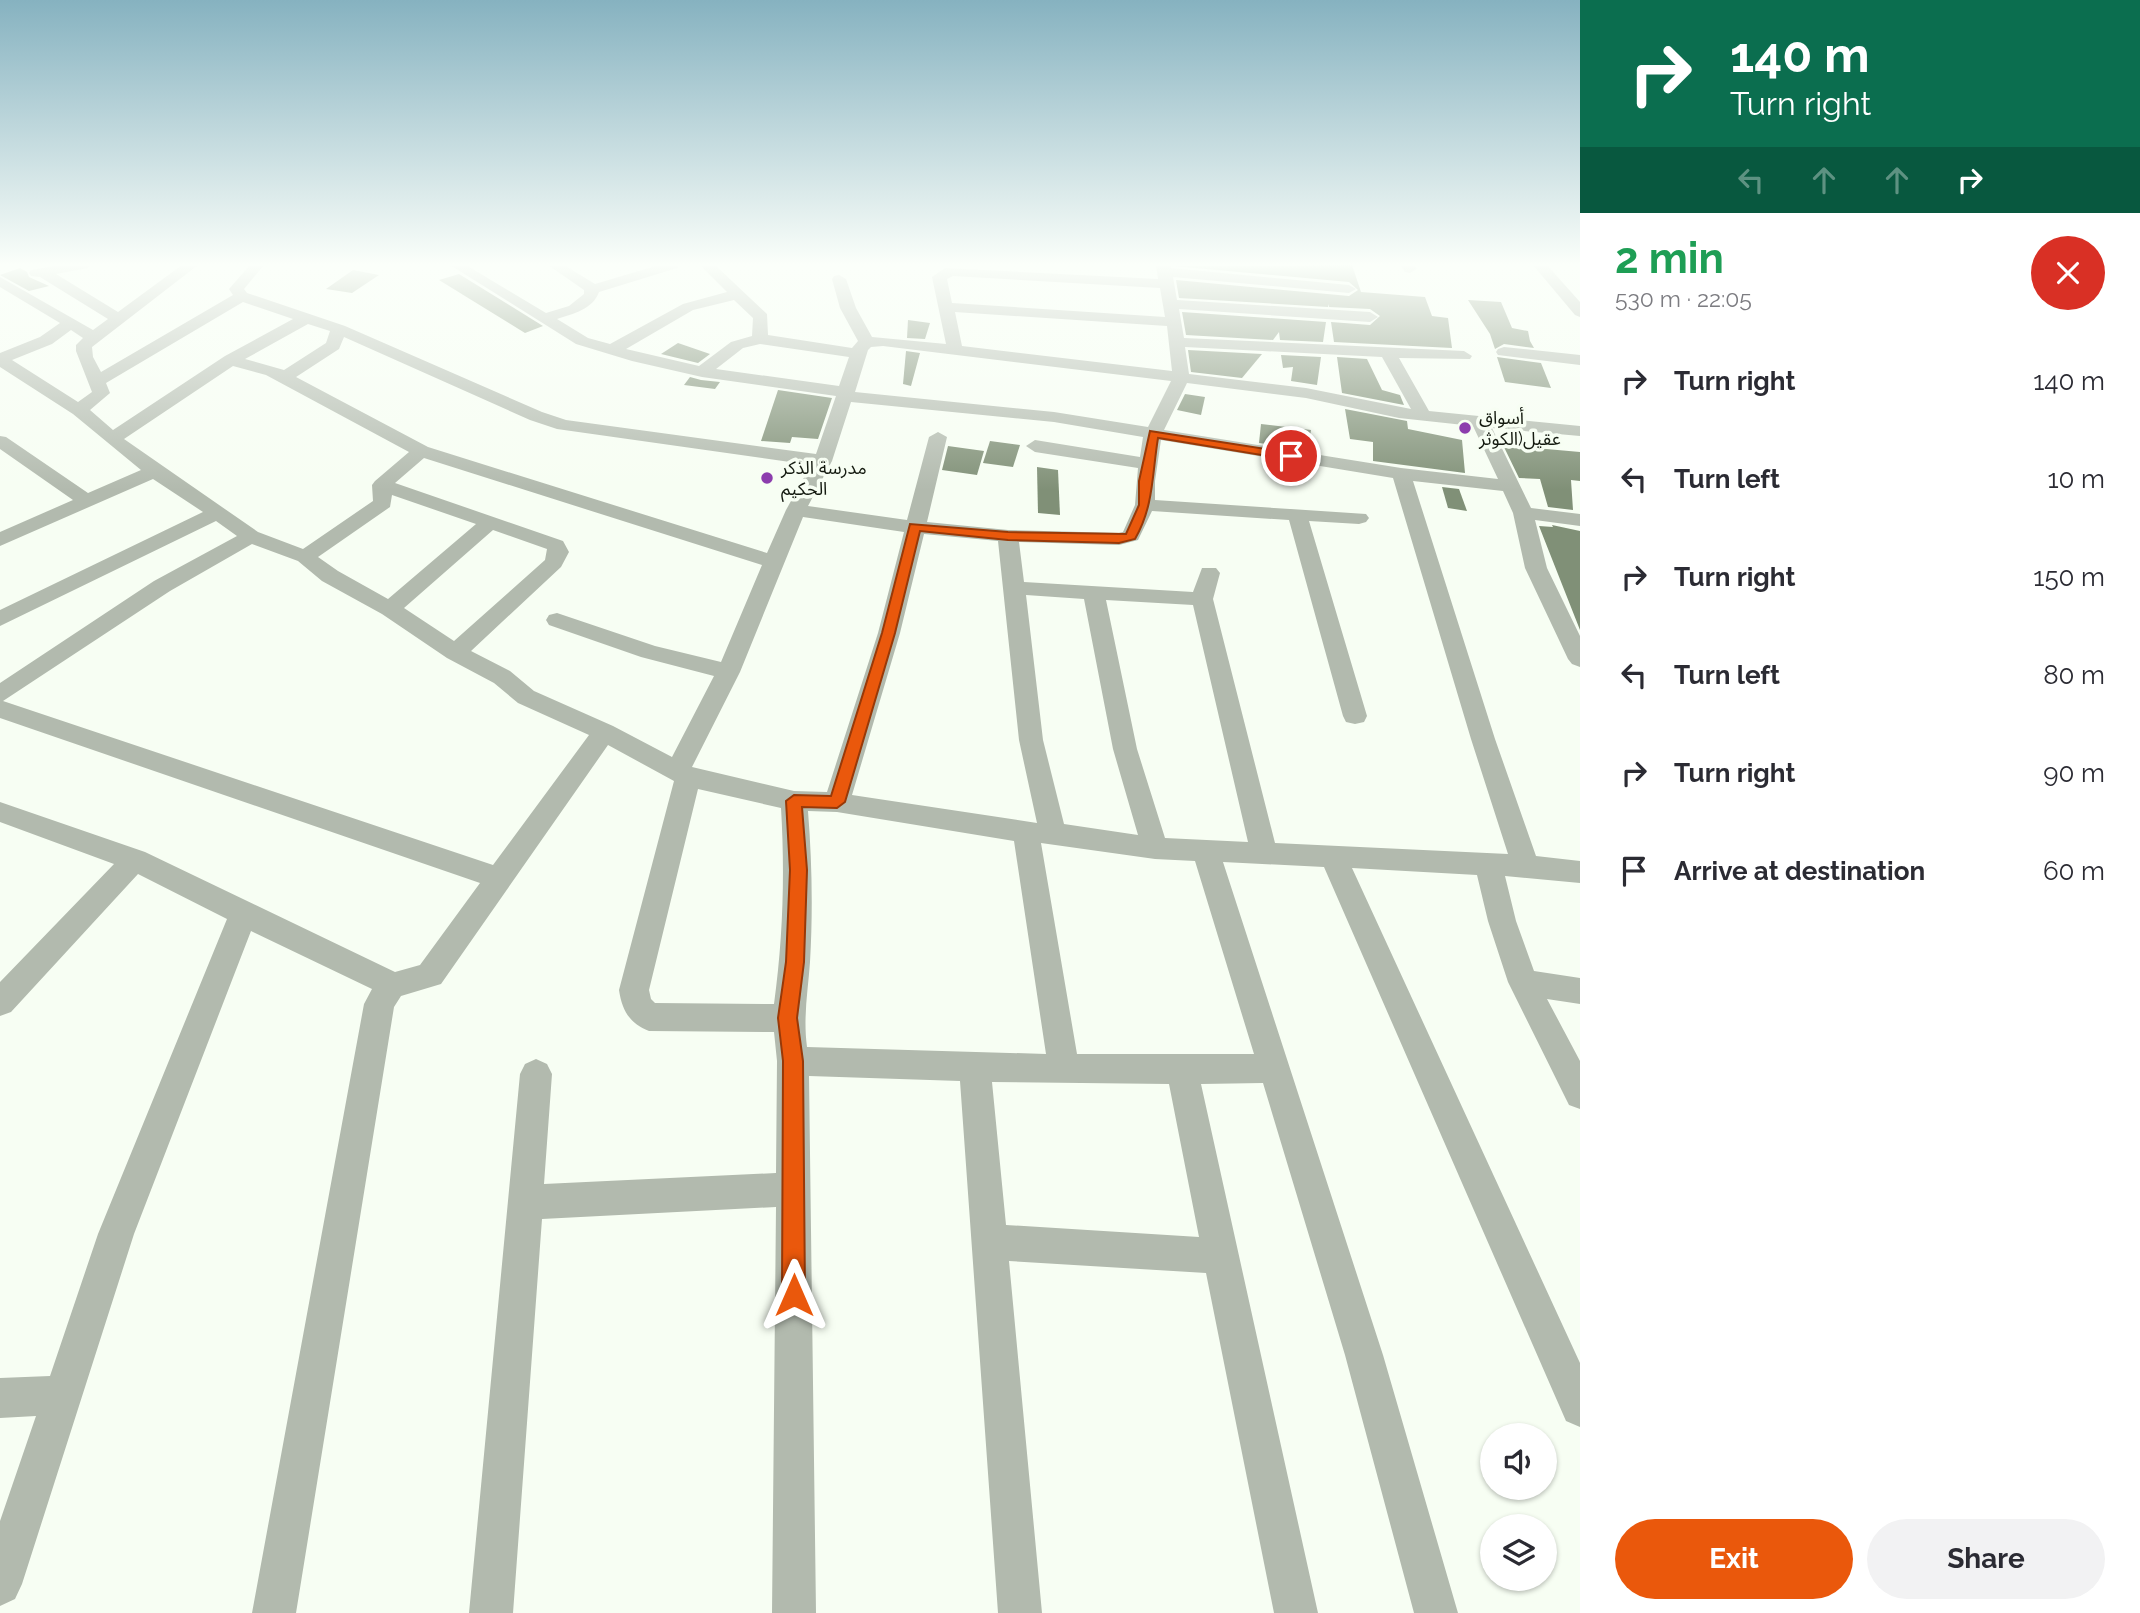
<!DOCTYPE html>
<html lang="en">
<head>
<meta charset="utf-8">
<style>
  :root { --surface:#fff; --page:#f2f2f3; --text:#2b2b33; --muted:#7c7c81; --accent:#ea580c }
  body { margin:0; font-family:Raleway,"Noto Sans Arabic",sans-serif; background:var(--page); color:var(--text); height:100vh; display:flex; flex-direction:column; font-size:26px; white-space:nowrap }
  * { box-sizing:border-box; margin:0 }
  p { font-size:23px; color:var(--muted) }
  .icon { flex:none; width:38px; height:38px; fill:none; stroke:currentColor; stroke-width:2; stroke-linecap:round; stroke-linejoin:round }
  .map { position:relative; flex:1; overflow:hidden }
  .side { display:flex; flex-direction:column; background:var(--surface); width:560px }
  .side>* { flex:none }
  .top-card { background:#0b6e4f; color:#fff; overflow:hidden }
  .fabs { position:absolute; left:1480px; top:1423px; display:grid; gap:14px }
  .fabs a { display:grid; place-items:center; width:77px; height:77px; border-radius:50%; background:var(--surface); box-shadow:0 2px 5px #0004; font-size:35px }
  .pin { position:absolute; display:grid; place-items:center; width:60px; height:60px; color:#fff; margin:-30px; border:4px solid #fff; border-radius:50%; box-shadow:0 2px 7px #0007 }
  .me { position:absolute; width:77px; margin:-38px; rotate:0deg; stroke-linejoin:round; filter:drop-shadow(0 0 5px #0008) }
  .turn { display:flex; align-items:center; gap:24px; height:147px; padding:0 35px; font-size:32px }
  .turn .icon { width:91px; height:91px; stroke-width:2.5 }
  .turn b { display:block; font-size:49px; line-height:60px }
  .lanes { display:flex; align-items:center; height:66px; padding:0 35px; background:#0003; justify-content:center; gap:35px; direction:ltr }
  .lanes .off { opacity:.35 }
  .round { display:grid; place-items:center; flex:none; width:74px; height:74px; border-radius:37px; background:var(--page) }
  .overview { display:flex; align-items:center; justify-content:space-between; height:119px; padding:0 35px }
  h1 { font-size:42px; font-weight:700; line-height:52px; color:#1e9e55 }
  .action { display:flex; gap:14px; margin-top:auto; padding:14px 35px }
  .action a { flex:1; height:80px; border-radius:42px; background:var(--accent); color:#fff; font-size:28px; font-weight:700; line-height:80px; text-align:center }
  .action a+a { background:var(--page); color:var(--text) }
  ul { padding:0; list-style:none }
  li { display:flex; align-items:center; gap:21px; height:98px; padding:0 35px }
  li div { flex:1 }
  li b { display:block; font-size:26px }
  li em { font-style:normal }
  main { display:flex; flex:1; min-height:0 }
  .map>svg:first-child { display:block }
  .building { fill:#809077 }
  .lines { fill:none; stroke-linecap:round; stroke-linejoin:round }
  .minor { fill:#b2baae; fill-rule:evenodd }
  .route { fill:#ea580c; stroke:#983908; stroke-width:2 }
  .poi-dot { fill:#8c3dad; stroke:#f7fef3; stroke-width:2.5 }
  .labels { text-anchor:middle; stroke-width:7; stroke-linejoin:round; paint-order:stroke }
  .far-poi-label { font-size:18px; fill:#141a10; stroke:#f7fef3; text-anchor:start }
</style>
</head>
<body>
<main>
<div class="map">
<svg width="1580" height="1613" viewBox="0 0 1580 1613">
  <rect width="100%" height="100%" fill="#f7fef3"/>
  <g class="building">
    <path d="M1173,266L1352,265L1361,292L1425,297L1432,316L1448,318L1452,348L1334,342L1331,322L1370,325L1380,316L1370,309L1329,307L1328,304V307L1179,298L1176,280L1349,296L1358,290L1349,282Z"/>
    <path d="M20,268L27,272L29,277L49,286L29,291L0,275Z"/>
    <path d="M353,270L379,275L352,293L326,289Z"/>
    <path d="M459,274L543,326L525,333L439,280Z"/>
    <path d="M1468,300L1501,302L1512,328L1528,331L1530,341L1534,348L1504,344L1495,349L1490,334Z"/>
    <path d="M1182,312L1326,322L1323,342L1280,340L1279,332L1273,340L1186,335Z"/>
    <path d="M908,320L930,323L925,339L907,338Z"/>
    <path d="M678,343L710,354L698,363L661,354Z"/>
    <path d="M1188,350L1262,354L1242,378L1191,372Z"/>
    <path d="M906,351L920,353L911,386L903,384Z"/>
    <path d="M1281,355L1321,357L1317,385L1291,381L1293,367L1283,368Z"/>
    <path d="M1337,357L1367,359L1382,390L1400,395L1404,405L1342,393Z"/>
    <path d="M1497,357L1541,363L1551,388L1505,382Z"/>
    <path d="M690,377L701,380L720,382L715,389L684,385Z"/>
    <path d="M778,390L832,398L818,439L792,437L790,443L761,441Z"/>
    <path d="M1185,394L1205,397L1201,415L1177,410Z"/>
    <path d="M1345,409L1407,421L1408,429L1462,440L1465,473L1373,461V442L1350,439Z"/>
    <path d="M1261,424L1311,430L1308,450L1259,443Z"/>
    <path d="M990,441L1020,445L1013,467L983,463Z"/>
    <path d="M1503,445L1580,452V481L1571,480L1573,510L1548,507L1540,479L1519,478Z"/>
    <path d="M948,446L984,451L977,475L942,470Z"/>
    <path d="M1037,467L1058,470L1060,515L1038,513Z"/>
    <path d="M1442,487L1459,489L1467,511L1448,508Z"/>
    <path d="M1552,525L1580,531V630L1539,526L1553,527Z"/>
  </g>
  <g class="lines">
    <g class="minor">
      <path d="M60,265H90L88,268L56,274L118,312L182,265H198L92,347L93,357L101,372L233,295L229,289L250,265H264L244,289L247,293L345,326L542,412L566,420L816,454L836,396L702,377L632,361L576,344L450,265H466L546,313L569,306L584,294V290L548,265H564L595,284L659,265H679L677,268L599,292C593,309 573,314 557,319L588,338L610,344L683,304L727,292L700,265H715L767,314L768,335L852,348L858,341L840,308L832,279L834,276L839,275L846,279L856,308L872,337L946,344L932,277L945,268L1158,279L1156,265H1170L1171,268L1349,285L1356,289L1349,293L1173,277L1177,300L1370,312L1378,317L1370,322L1179,309L1184,338L1464,351L1472,356L1470,359L1399,358L1429,411L1580,426V436L1492,428L1531,508L1580,514V526L1535,520L1547,568L1580,636V667L1572,664L1568,659L1525,568L1513,513L1503,491L1413,481L1495,739L1536,856L1580,861V883L1505,876L1516,921L1534,971L1580,978V1004L1547,999L1580,1061V1109L1569,1105L1508,982L1488,921L1477,875L1352,868L1580,1363V1427L1566,1421L1324,867L1223,862L1383,1355L1458,1613H1414L1345,1355L1263,1083L1201,1084L1318,1613H1274L1206,1273L1009,1261L1042,1613H998L960,1081L809,1076L816,1613H772L776,1207L542,1219L513,1613H469L520,1074L525,1064L536,1059L547,1064L552,1074L544,1184L776,1173L777,1061L774,1032L649,1031C629,1023 622,1010 619,990L674,781L608,745L441,984L401,996L394,1007L296,1613H252L364,1004L372,989L251,931L134,1234L22,1584L15,1599L0,1606V1521L36,1416L0,1418V1378L50,1376L98,1234L227,919L138,874L11,1012L0,1016V982L114,864L0,822V802L145,852L395,972L420,965L480,883L0,718V683L154,581L237,536L216,521L0,626V610L203,512L153,479L0,546V532L73,500L0,449V436L6,437L88,493L141,470L73,414L0,367V353L40,337L60,323L0,287V277L93,330L108,319L40,277L31,276L29,273L31,270ZM953,276L1160,288L1165,317L952,303L947,279ZM734,300L753,318L752,336L731,342L699,366L626,349L693,310ZM243,302L293,319L225,356L113,430L90,410L110,393L106,383ZM955,312L1167,326L1172,371L962,346ZM308,324L330,331L326,343L284,370L245,359ZM71,330L83,338L76,345V351L92,392L78,402L12,360L52,344ZM344,337L530,420L557,429L811,465L786,510L767,553L428,447L296,377L339,349ZM760,344L849,357L839,386L716,369L743,348ZM883,346L1171,381L1148,427L1054,412L855,392L868,350L871,347ZM1185,347L1382,357L1411,409L1306,388L1189,374ZM233,366L266,375L409,452L375,481L372,485L373,501L303,549L258,532L124,439ZM1187,383L1306,398L1399,418L1473,426L1498,479L1401,468L1164,430ZM851,402L1054,422L1143,437L1140,457L1035,440L1026,446L1035,452L1138,468L1135,505L1123,532L1119,533L1008,530L927,522L947,437L938,432L929,437L907,520L808,506L832,461ZM1161,440L1393,478L1471,739L1508,854L1275,843L1213,599L1220,573L1216,568H1202L1193,592L1024,582L1019,542L1119,545L1138,540L1152,511L1289,520L1343,716L1346,722L1355,724L1364,722L1367,716L1309,521L1359,524L1366,522L1369,518L1366,514L1155,500V481ZM424,458L762,565L721,662L655,646L557,613L549,615L546,620L549,625L641,657L714,676L672,757L613,726L534,691L510,671L471,651L561,567L569,552L563,541L395,483ZM392,495L476,524L388,599L338,571L318,557L390,507ZM803,517L904,532L878,633L827,792L794,791L692,767L740,672ZM493,530L547,549L545,560L454,641L404,608ZM924,534L998,541L1019,740L1037,823L852,795L900,633ZM252,544L298,561L322,581L382,614L447,658L494,683L518,703L589,735L493,865L3,701L170,591ZM1026,595L1084,599L1113,749L1138,835L1064,824L1043,740ZM1106,600L1193,605L1248,842L1165,838L1137,749ZM698,789L781,808C785,874 783,938 774,1004L655,1003L651,999L649,990ZM808,811L837,812L1014,841L1046,1054L807,1047C803,1017 808,991 810,962C813,911 812,861 808,811ZM1041,843L1155,859L1195,861L1254,1054H1077ZM992,1082L1169,1084L1199,1237L1006,1225Z"/>
      <path d="M1400,265H1414L1417,269L1410,273L1405,272Z"/>
      <path d="M1533,265H1547L1580,302V317L1575,315Z"/>
      <path d="M1504,347L1580,355V365L1498,355L1496,352L1498,349Z"/>
    </g>
  </g>
  <linearGradient id="sky" x2="0" y2="1"><stop stop-color="#86b2c0"/><stop offset="0.54" stop-color="#fbfffa"/><stop offset="1" stop-color="#fbfffa" stop-opacity="0"/></linearGradient>
  <rect width="1580" height="490" fill="url(#sky)"/>
  <path class="route" d="M1150,431L1291,453L1296,456L1291,460L1158,438C1152,474 1154,506 1135,539L1119,543L1008,540L920,531L895,633L845,802L837,808L802,807L807,870L804,962L797,1018L803,1061L805,1295L802,1303L794,1306L786,1303L782,1295L783,1061L778,1018L786,962L790,870L786,801L794,795L831,796L882,633L910,524L1008,532L1126,534L1139,505V481Z"/>
  <g class="poi-dot">
    <circle cx="1465" cy="428" r="7"/>
    <circle cx="767" cy="478" r="7"/>
  </g>
  <g class="labels">
    <g class="far-poi-label">
      <text x="1479" y="424">أسواق<tspan x="1479" dy="21">عقيل(الكوثر</tspan></text>
      <text x="781" y="474">مدرسة الذكر<tspan x="781" dy="21">الحكيم</tspan></text>
    </g>
  </g>
</svg>
<div class="fabs">
<a><svg class="icon" aria-label="sound" viewBox="0 0 24 24"><path d="M4 9h4l5-4v14l-5-4H4zM17 9q2 3 0 6"/></svg></a>
<a><svg class="icon" aria-label="layers" viewBox="0 0 24 24"><path d="M12 4l9 5-9 5-9-5zM3 14l9 5 9-5"/></svg></a>
</div>
<div class="pin" style="left:1291px;top:456px;background:#d93025"><svg class="icon" aria-label="arrive" viewBox="0 0 24 24"><path d="M6 21V4h12l-3 4 3 4H6"/></svg></div>
<svg class="me" style="left:794px;top:1295px" viewBox="-20 -20 40 40"><path d="M0-17L14 15 0 8-14 15z" fill="#ea580c" stroke="#fff" stroke-width="4"/></svg>
</div>
<section class="side">
<div class="top-card">
<div class="turn"><svg class="icon" aria-label="right" viewBox="0 0 24 24"><path d="M7 20v-9h11M14 6l5 5-5 5"/></svg><div><b>140 m</b>Turn right</div></div>
<div class="lanes"><svg class="icon off" aria-label="left" viewBox="0 0 24 24"><path d="M17 20v-9H6M10 6l-5 5 5 5"/></svg><svg class="icon off" aria-label="ahead" viewBox="0 0 24 24"><path d="M12 20V5M6 11l6-6 6 6"/></svg><svg class="icon off" aria-label="ahead" viewBox="0 0 24 24"><path d="M12 20V5M6 11l6-6 6 6"/></svg><svg class="icon" aria-label="right" viewBox="0 0 24 24"><path d="M7 20v-9h11M14 6l5 5-5 5"/></svg></div>
</div>
<div class="overview"><div><h1>2 min</h1><p>530 m · 22:05</p></div><a class="round" style="background:#d93025;color:#fff"><svg class="icon" aria-label="close" viewBox="0 0 24 24"><path d="M6 6l12 12M18 6L6 18"/></svg></a></div>
<ul>
<li><svg class="icon" aria-label="right" viewBox="0 0 24 24"><path d="M7 20v-9h11M14 6l5 5-5 5"/></svg><div><b>Turn right</b></div><em>140 m</em></li>
<li><svg class="icon" aria-label="left" viewBox="0 0 24 24"><path d="M17 20v-9H6M10 6l-5 5 5 5"/></svg><div><b>Turn left</b></div><em>10 m</em></li>
<li><svg class="icon" aria-label="right" viewBox="0 0 24 24"><path d="M7 20v-9h11M14 6l5 5-5 5"/></svg><div><b>Turn right</b></div><em>150 m</em></li>
<li><svg class="icon" aria-label="left" viewBox="0 0 24 24"><path d="M17 20v-9H6M10 6l-5 5 5 5"/></svg><div><b>Turn left</b></div><em>80 m</em></li>
<li><svg class="icon" aria-label="right" viewBox="0 0 24 24"><path d="M7 20v-9h11M14 6l5 5-5 5"/></svg><div><b>Turn right</b></div><em>90 m</em></li>
<li><svg class="icon" aria-label="arrive" viewBox="0 0 24 24"><path d="M6 21V4h12l-3 4 3 4H6"/></svg><div><b>Arrive at destination</b></div><em>60 m</em></li>
</ul>
<div class="action"><a>Exit</a><a>Share</a></div>
</section>
</main>
</body>
</html>
